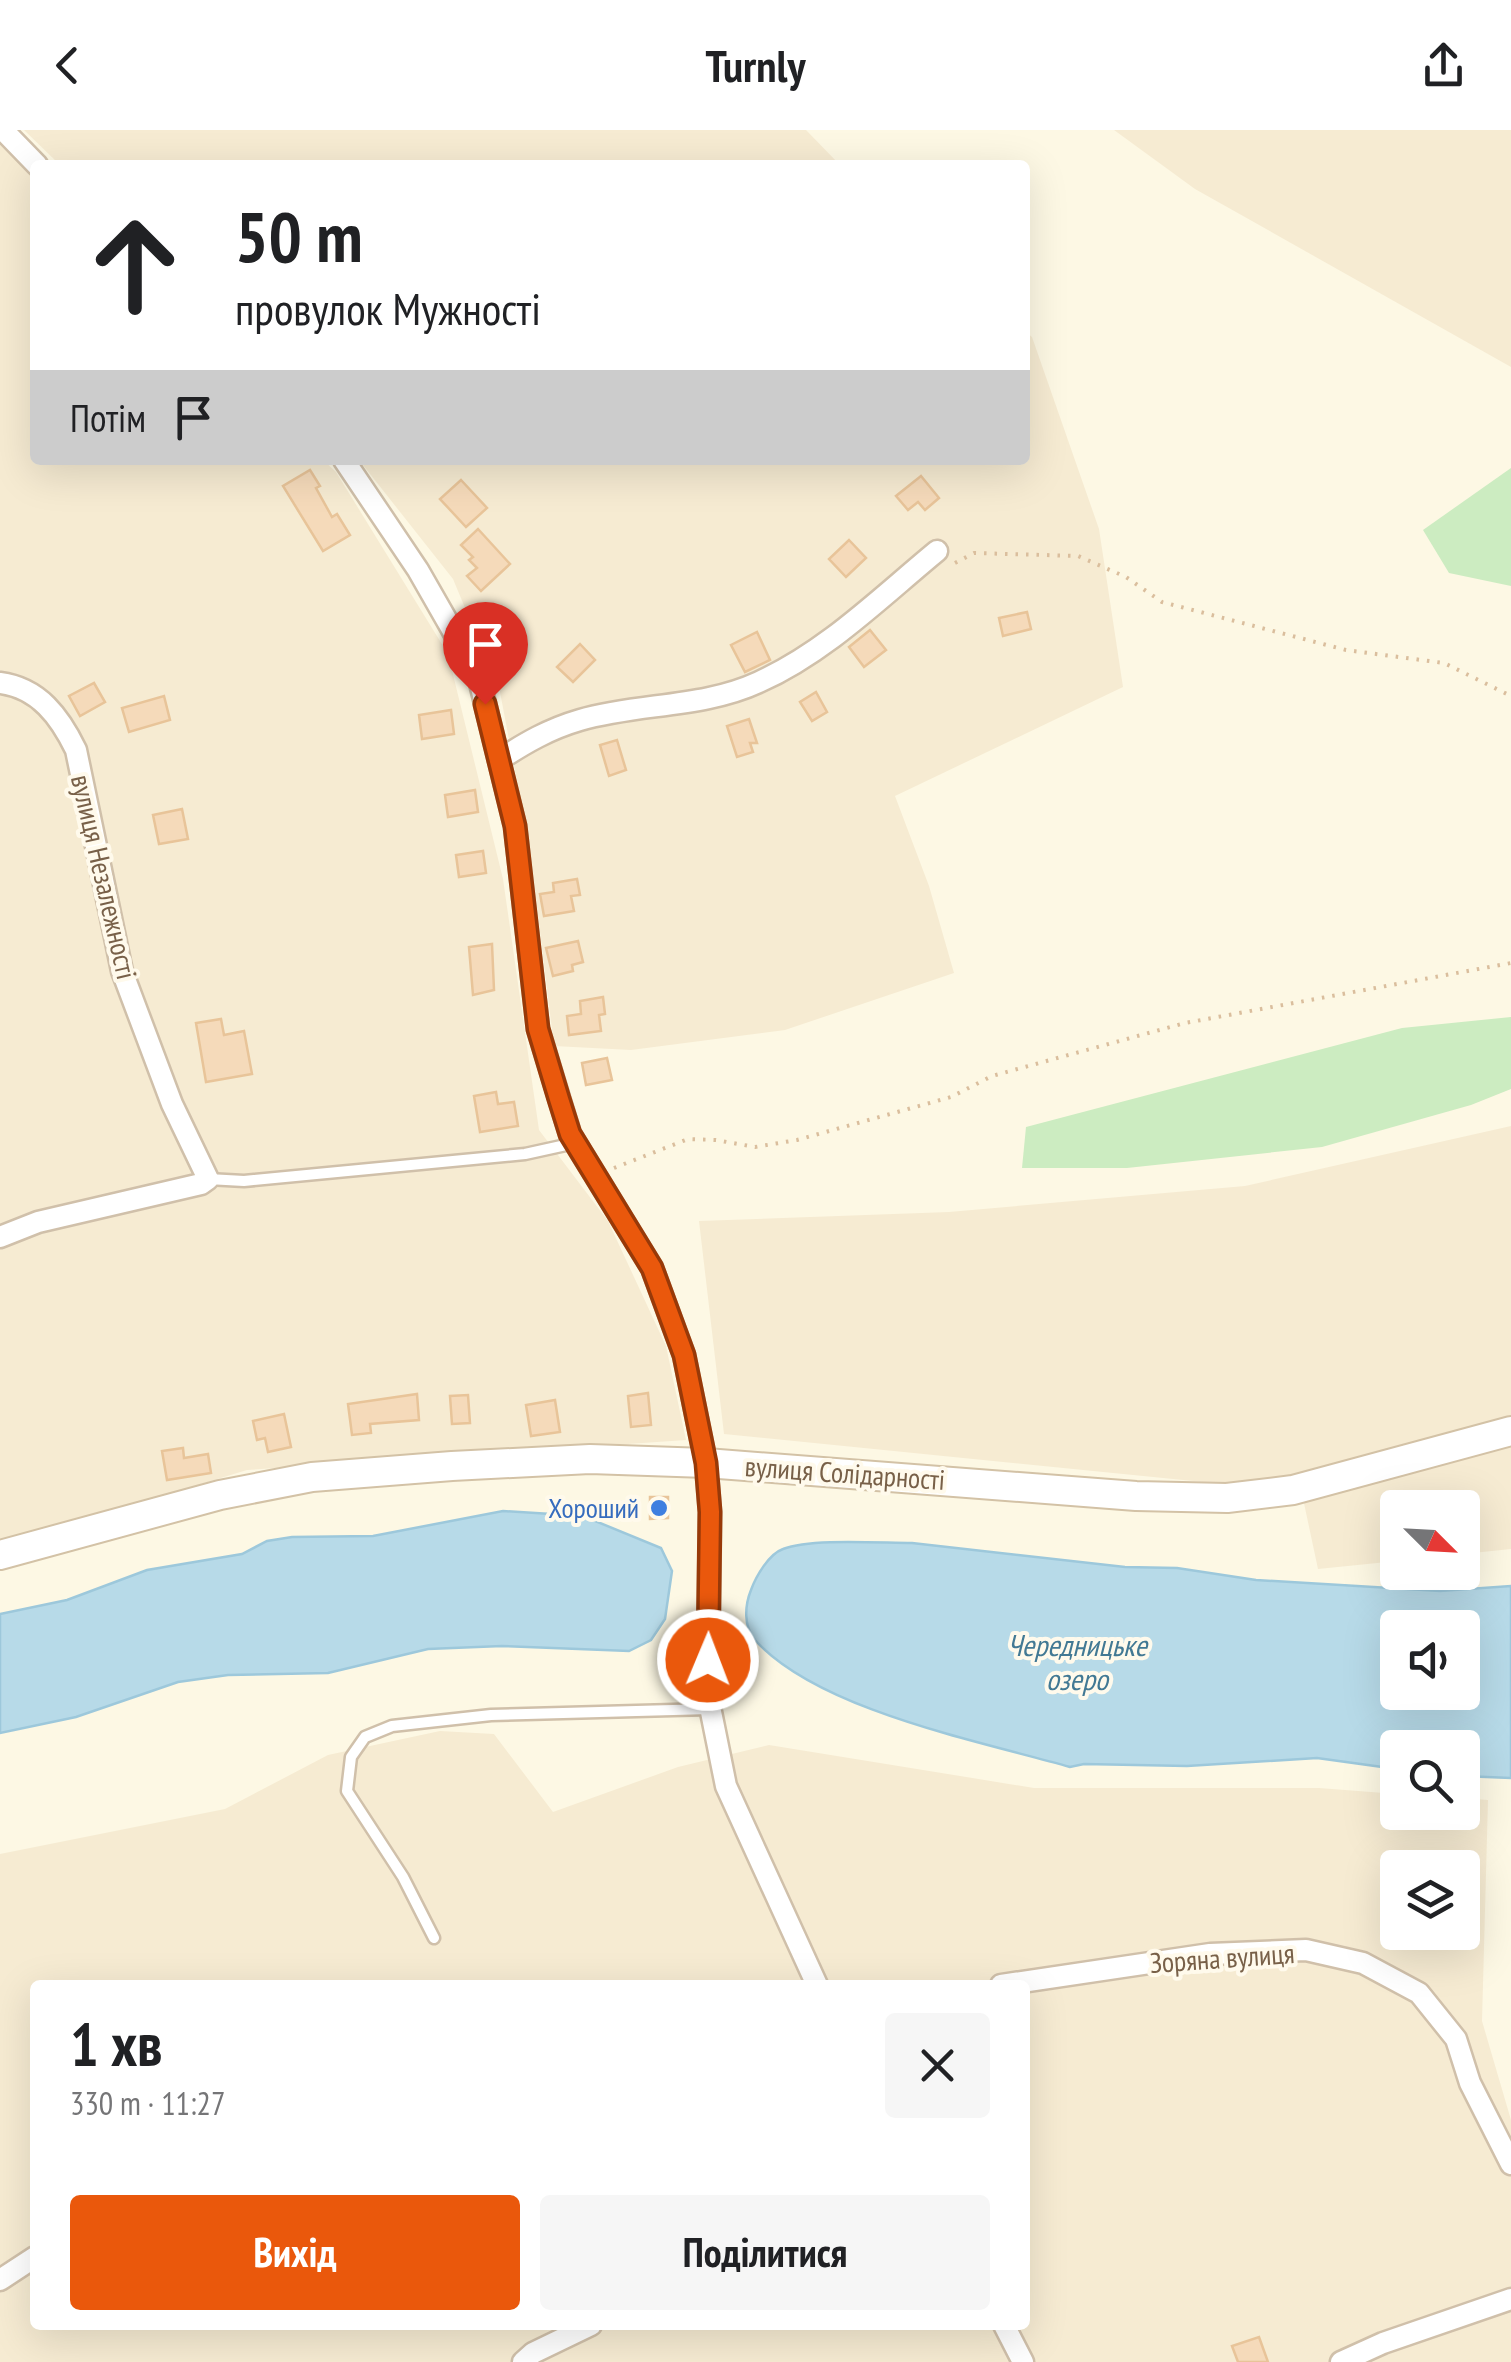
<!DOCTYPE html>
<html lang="uk">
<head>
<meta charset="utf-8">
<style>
  :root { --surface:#fff; --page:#f6f6f6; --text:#202124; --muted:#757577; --accent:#ea580c }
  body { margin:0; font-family:"PT Sans Narrow",sans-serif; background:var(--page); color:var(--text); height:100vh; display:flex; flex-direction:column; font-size:38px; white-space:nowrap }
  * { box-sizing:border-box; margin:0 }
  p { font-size:32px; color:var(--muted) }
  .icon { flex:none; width:55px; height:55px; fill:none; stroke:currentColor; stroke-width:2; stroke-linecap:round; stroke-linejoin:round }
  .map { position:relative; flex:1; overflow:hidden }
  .details { position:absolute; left:30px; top:1850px; width:1000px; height:350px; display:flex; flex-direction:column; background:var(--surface); border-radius:10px; box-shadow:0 10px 40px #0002 }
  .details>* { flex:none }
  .top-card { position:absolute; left:30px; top:30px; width:1000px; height:305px; border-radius:10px; box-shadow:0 10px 40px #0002; background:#fff; color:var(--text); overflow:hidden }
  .needle { width:65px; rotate:114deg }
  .tools { position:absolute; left:1380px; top:1360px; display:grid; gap:20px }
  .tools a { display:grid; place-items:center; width:100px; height:100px; border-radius:10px; background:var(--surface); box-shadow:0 10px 40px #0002; font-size:50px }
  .pin { position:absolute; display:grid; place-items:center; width:85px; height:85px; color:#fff; margin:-102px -42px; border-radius:50% 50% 50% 0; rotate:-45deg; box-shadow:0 0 10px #0007 }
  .pin .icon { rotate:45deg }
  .me { position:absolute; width:110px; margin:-55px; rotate:1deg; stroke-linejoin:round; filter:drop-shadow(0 0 8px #0008) }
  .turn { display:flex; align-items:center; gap:35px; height:210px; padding:0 40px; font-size:45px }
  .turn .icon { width:130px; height:130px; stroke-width:2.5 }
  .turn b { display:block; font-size:70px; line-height:85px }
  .then { display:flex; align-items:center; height:95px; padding:0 40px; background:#0003; gap:20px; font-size:38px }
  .round { display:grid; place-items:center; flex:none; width:105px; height:105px; border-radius:10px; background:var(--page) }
  .head { display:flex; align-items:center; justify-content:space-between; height:170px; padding:0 40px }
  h1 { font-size:60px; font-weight:700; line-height:75px }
  .primary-button { display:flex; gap:20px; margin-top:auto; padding:20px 40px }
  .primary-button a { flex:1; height:115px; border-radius:10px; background:var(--accent); color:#fff; font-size:40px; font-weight:700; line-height:115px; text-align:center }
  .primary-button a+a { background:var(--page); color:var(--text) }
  header { display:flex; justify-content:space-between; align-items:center; height:130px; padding:0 40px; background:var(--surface); font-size:45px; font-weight:700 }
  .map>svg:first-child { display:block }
  .residential { fill:#f6ebd2; fill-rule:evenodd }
  .green { fill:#ccecc1 }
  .water { fill:#b7dae8; stroke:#9dc8db; stroke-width:2.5; fill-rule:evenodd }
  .building { fill:#f5daba; stroke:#e8c499; stroke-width:2.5 }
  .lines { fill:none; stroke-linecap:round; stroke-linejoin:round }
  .lane-casing { stroke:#d0c0aa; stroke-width:15 }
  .street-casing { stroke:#d0c0aa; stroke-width:25 }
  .secondary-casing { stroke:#d3c2a6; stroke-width:32 }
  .path { stroke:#dabe9d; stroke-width:4; stroke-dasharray:2.5 8; stroke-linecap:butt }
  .lane { stroke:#fff; stroke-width:10 }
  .street { stroke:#fff; stroke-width:20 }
  .secondary { stroke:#fff; stroke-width:28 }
  .route-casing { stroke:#983908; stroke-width:25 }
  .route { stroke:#ea580c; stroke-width:18 }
  .shop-dot { fill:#3f7fe0; stroke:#fffaec; stroke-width:4 }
  .labels { text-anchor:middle; stroke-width:8; stroke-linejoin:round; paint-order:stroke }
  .street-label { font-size:28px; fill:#786048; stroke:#fffaec }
  .shop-label { font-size:28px; fill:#366cbe; stroke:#fffaec; text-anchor:end }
  .water-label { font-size:30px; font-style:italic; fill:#427994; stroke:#fffaec }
</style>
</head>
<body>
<header><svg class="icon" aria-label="back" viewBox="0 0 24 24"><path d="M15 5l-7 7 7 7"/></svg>Turnly<svg class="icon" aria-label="share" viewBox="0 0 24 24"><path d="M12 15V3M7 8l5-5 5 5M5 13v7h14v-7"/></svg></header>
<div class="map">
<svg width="1511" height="2232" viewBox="0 0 1511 2232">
  <rect width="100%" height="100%" fill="#fdf8e4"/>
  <g class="residential">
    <path d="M24,0H806L840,35H60Z"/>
    <path d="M1114,0H1511V237L1195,59Z"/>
    <path d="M0,13L35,47V330H323L336,342L448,524L503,749L539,1000L608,1091L666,1216L686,1310L247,1340L0,1415Z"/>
    <path d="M1025,201L1032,207L1099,399L1123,557L895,666L929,756L954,843L785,900L631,920L554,916L530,720L500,562L453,449L359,330H1025Z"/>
    <path d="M1511,996V1419L1463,1424L1462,1378H1398L1397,1431L1318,1439L1298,1345L1223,1354L724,1304L699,1091L949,1082L1245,1056Z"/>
    <path d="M440,1601L494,1604L553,1682L678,1637L769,1615L1034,1658H1319L1397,1664L1398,1682H1462L1463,1668L1488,1670L1482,1891L1511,1990V2232H0V1724L225,1679L328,1625ZM1398,1738H1462V1802H1398ZM35,1855H1025V2195H35Z"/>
  </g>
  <g class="green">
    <path d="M1511,338V456L1449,443L1423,400Z"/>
    <path d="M1511,887V959L1471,975L1322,1017L1127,1038H1022L1026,997L1402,898Z"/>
  </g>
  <g class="water">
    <path d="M503,1381L583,1386L661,1418L672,1441L665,1489L651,1510L629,1521L502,1516L428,1519L328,1543L228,1545L178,1552L76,1587L0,1603V1484L67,1470L147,1440L242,1424L267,1411L292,1407L373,1406Z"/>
    <path d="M912,1413L1125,1437L1177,1438L1256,1450L1440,1461L1511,1456V1648L1463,1646L1462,1618H1398L1397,1639L1317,1628L1187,1636L1084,1634L1070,1637C979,1611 818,1580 755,1510C743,1496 745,1475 751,1460C756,1446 769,1424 783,1419C811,1408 880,1413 912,1413ZM1398,1498H1462V1562H1398Z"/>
  </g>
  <g class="building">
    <path d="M310,340L320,356L316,358L332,387L337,384L350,405L323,421L283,356Z"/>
    <path d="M921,346L939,368L925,380L918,372L908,380L896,366Z"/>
    <path d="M461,350L487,378L466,397L440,369Z"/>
    <path d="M478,399L510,434L481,461L467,446L477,438L469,430L473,427L461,415Z"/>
    <path d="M849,410L866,428L846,447L829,429Z"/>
    <path d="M1027,482L1031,499L1003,506L999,488Z"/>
    <path d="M870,500L886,520L864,537L849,517Z"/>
    <path d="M757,502L770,530L745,542L731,515Z"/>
    <path d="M580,514L595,530L573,552L557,537Z"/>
    <path d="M94,553L105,572L80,586L69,566Z"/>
    <path d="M816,562L827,582L812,591L800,572Z"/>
    <path d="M164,566L170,590L129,602L122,578Z"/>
    <path d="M451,580L454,604L422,609L419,585Z"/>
    <path d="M749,589L757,613H750L753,622L737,627L727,596Z"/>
    <path d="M617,610L626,640L609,646L600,615Z"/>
    <path d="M475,660L478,682L448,687L445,665Z"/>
    <path d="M182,679L188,709L159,714L153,685Z"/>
    <path d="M483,721L486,743L459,747L456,725Z"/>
    <path d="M577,749L580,765L571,766L574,781L544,786L540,764L554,762L553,753Z"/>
    <path d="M578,811L583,832L572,835L573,841L553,846L546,818Z"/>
    <path d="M492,814L494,860L473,865L469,817Z"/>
    <path d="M603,867L605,884L599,885L601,901L569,905L567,886L581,884L580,871Z"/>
    <path d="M221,889L224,905L244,901L252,944L206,952L196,893Z"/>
    <path d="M607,928L612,950L586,955L582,933Z"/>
    <path d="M496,962L498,974L514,972L518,996L480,1002L474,966Z"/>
    <path d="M648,1263L651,1295L631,1297L628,1266Z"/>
    <path d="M417,1264L419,1290L370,1294L371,1303L352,1305L348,1274Z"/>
    <path d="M468,1265L470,1293L452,1294L450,1266Z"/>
    <path d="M555,1270L560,1302L531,1306L526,1275Z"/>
    <path d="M284,1284L291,1317L268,1322L265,1308L257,1310L253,1291Z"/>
    <path d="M183,1318L184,1328L208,1324L211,1343L167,1350L162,1321Z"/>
    <path d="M650,1367H668V1388L650,1389Z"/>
    <path d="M1259,2207L1268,2232H1238L1232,2216Z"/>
  </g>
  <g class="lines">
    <g class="lane-casing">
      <g id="lane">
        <path d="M208,1049L244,1051L525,1024L575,1013"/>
        <path d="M434,1808L403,1747L347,1661L351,1627L365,1607L392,1596L491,1585L710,1579"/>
      </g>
    </g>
    <g class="street-casing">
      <g id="street">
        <path d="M3,0L37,35"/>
        <path d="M344,330L418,440L478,545L515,696L538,899L570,1004L652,1138L684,1225L706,1333L710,1382L708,1567L726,1656L817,1855"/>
        <path d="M0,553C39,558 60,587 76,620L122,841L172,974L208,1049L201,1054L38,1092L0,1107"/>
        <path d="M499,630C525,613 549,599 580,590C639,573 703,578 759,552C826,522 881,467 937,421"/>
        <path d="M1001,1855L1210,1824L1306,1820L1363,1833L1419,1863L1456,1909L1470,1953L1511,2034"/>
        <path d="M0,2150L35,2127"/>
        <path d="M1004,2195L1023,2232"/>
        <path d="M523,2232L533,2223L591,2195"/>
        <path d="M1341,2232L1383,2213L1511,2169"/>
      </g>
    </g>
    <g class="secondary-casing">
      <path id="secondary" d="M0,1425L220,1365L312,1347L452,1336L590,1329L706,1333L1136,1366L1227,1368L1293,1360L1511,1301"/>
    </g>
    <g class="path">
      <path d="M955,433L974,423L1078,426L1126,447L1162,472L1346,520L1444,533L1511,566"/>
      <path d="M614,1038L688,1009L716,1010L755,1017L797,1010L951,967L992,946L1185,893L1511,833"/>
    </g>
    <use href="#lane" class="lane"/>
    <use href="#street" class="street"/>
    <use href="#secondary" class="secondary"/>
  </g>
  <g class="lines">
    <g class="route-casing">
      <path id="route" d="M485,574L515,696L538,899L559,969L570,1004L652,1138L684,1225L706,1333L710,1382L708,1530"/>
    </g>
    <use href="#route" class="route"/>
  </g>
  <circle class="shop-dot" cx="659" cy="1378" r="10"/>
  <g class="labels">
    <g class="street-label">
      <text transform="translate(104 747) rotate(77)" y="10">вулиця Незалежності</text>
      <text transform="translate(845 1343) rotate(4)" y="10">вулиця Солідарності</text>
      <text transform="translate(1222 1828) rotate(-4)" y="10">Зоряна вулиця</text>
    </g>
    <g class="shop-label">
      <text x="639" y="1388">Хороший</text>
    </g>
    <g class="water-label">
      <text x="1077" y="1526">Чередницьке<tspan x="1077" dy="34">озеро</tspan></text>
    </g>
  </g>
</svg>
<div class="tools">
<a><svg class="needle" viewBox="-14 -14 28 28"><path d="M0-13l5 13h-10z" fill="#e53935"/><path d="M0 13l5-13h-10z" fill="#757577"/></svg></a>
<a><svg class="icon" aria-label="sound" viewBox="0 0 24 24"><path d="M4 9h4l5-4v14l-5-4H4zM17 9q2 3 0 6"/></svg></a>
<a><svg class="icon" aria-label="search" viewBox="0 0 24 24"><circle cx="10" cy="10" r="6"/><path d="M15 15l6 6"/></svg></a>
<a><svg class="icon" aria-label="layers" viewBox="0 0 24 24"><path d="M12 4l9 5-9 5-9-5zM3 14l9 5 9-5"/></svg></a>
</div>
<div class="pin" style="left:485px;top:574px;background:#d93025"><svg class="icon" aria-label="arrive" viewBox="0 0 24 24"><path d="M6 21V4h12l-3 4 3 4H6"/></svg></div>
<svg class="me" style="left:708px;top:1530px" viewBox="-20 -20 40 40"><circle r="17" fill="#ea580c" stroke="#fff" stroke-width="3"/><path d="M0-11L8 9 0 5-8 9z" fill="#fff"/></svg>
<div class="top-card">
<div class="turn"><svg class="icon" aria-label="ahead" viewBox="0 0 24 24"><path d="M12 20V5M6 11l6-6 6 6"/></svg><div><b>50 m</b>провулок Мужності</div></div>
<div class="then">Потім<svg class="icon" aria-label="arrive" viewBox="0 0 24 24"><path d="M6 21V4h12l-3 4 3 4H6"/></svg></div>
</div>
<section class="details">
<div class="head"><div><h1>1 хв</h1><p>330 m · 11:27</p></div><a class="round"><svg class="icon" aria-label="close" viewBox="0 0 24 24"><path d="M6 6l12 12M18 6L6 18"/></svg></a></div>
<div class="primary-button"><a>Вихід</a><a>Поділитися</a></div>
</section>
</div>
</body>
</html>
